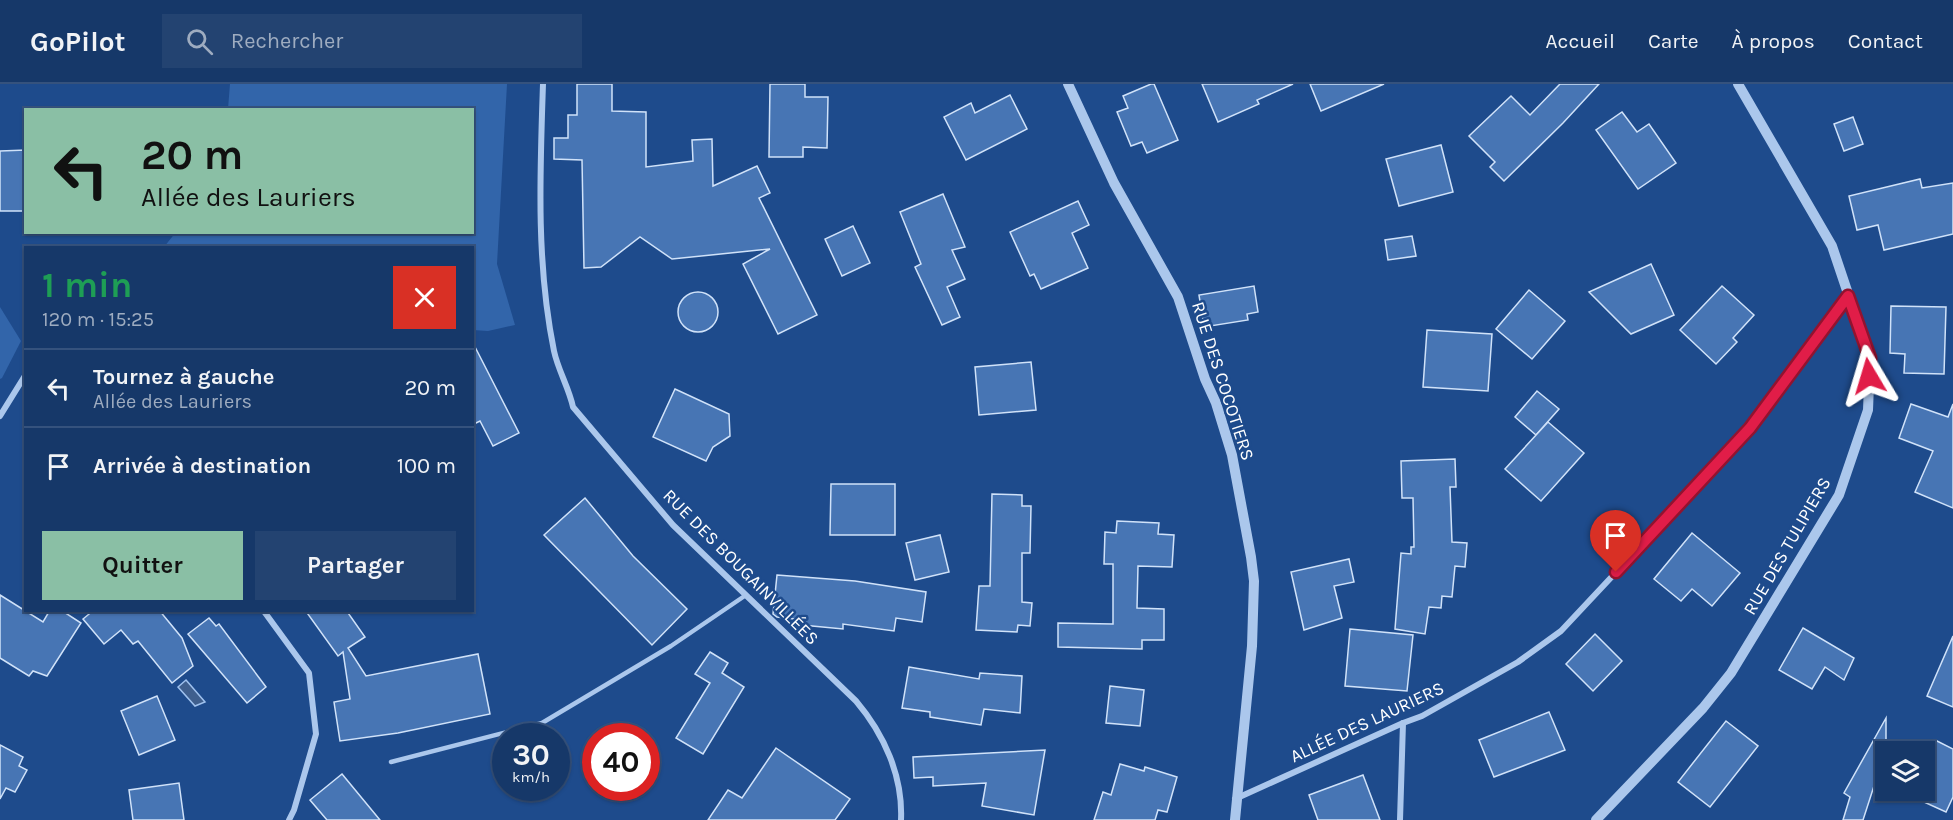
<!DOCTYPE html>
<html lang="fr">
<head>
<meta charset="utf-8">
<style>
  :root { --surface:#163869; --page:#234371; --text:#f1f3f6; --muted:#9eacc0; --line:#35527d; --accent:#8abfa5 }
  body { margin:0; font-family:Karla,sans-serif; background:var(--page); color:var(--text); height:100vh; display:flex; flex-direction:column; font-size:22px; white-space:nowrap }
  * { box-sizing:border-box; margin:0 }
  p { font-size:20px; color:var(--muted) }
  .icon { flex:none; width:33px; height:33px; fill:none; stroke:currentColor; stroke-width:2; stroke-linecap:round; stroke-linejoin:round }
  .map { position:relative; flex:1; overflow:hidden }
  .sheet { position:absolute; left:24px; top:162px; width:450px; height:366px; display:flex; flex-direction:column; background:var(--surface); border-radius:0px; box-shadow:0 2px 4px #0004,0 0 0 2px var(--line) }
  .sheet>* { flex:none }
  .hud { position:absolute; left:24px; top:24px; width:450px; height:126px; border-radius:0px; box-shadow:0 2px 4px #0004,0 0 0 2px var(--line); background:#8abfa5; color:#111; overflow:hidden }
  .buttons { position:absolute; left:1875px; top:657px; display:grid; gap:12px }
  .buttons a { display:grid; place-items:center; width:60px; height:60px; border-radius:0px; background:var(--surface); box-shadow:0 2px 4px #0004,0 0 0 2px var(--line); font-size:30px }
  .speed { position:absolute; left:492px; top:639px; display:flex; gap:12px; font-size:30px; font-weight:700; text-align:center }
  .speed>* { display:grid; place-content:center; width:78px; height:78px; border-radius:50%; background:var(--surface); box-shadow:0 2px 4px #0004,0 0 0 2px var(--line); line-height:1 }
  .speed small { font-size:15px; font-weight:400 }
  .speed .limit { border:9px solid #d22; background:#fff; color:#111 }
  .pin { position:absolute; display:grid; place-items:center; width:51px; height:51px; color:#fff; margin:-62px -26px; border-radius:50% 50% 50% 0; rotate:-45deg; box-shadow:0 0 6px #0007 }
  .pin .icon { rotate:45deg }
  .me { position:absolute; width:66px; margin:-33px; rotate:353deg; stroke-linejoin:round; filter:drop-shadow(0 0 4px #0008) }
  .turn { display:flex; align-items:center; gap:21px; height:126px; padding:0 18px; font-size:27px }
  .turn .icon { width:78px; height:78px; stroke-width:2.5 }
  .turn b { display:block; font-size:42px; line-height:51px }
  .round { display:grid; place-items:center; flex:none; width:63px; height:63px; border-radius:0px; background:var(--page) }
  .head { display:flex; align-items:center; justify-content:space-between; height:102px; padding:0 18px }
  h1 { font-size:36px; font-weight:700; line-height:45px; color:#1e9e55 }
  .primary-button { display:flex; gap:12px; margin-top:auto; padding:12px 18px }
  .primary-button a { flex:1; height:69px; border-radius:0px; background:var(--accent); color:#111; font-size:24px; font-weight:700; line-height:69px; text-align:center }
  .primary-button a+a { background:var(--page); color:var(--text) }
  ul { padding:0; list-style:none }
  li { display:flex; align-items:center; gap:18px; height:78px; padding:0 18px; border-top:2px solid var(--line) }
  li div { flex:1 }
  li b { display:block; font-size:22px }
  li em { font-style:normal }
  header { display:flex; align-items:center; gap:36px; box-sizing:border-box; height:84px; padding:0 30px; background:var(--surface); border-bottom:2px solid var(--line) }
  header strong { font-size:28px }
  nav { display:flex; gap:33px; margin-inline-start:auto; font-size:21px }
  .search { width:420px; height:54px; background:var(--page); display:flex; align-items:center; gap:15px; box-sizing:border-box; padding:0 21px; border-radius:0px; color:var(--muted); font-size:22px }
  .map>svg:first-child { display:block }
  .green { fill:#3265aa }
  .water { fill:#3f5f8e; stroke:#9fc1ee; stroke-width:1.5 }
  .building { fill:#4775b4; stroke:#d0e2f9; stroke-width:1.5 }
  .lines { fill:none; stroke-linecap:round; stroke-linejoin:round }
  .service { stroke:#abc7ec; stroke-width:4.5 }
  .minor { stroke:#abc7ec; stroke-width:6 }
  .tertiary { stroke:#abc7ec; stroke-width:10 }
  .route-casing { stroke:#92132f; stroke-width:15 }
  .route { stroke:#e11d48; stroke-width:10 }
  .labels { text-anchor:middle; stroke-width:5; stroke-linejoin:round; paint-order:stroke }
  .street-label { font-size:18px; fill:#fff; stroke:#1e4b8c }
</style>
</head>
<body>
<header>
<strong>GoPilot</strong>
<div class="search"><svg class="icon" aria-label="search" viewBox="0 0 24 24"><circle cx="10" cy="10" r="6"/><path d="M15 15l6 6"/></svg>Rechercher</div>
<nav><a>Accueil</a><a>Carte</a><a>À propos</a><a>Contact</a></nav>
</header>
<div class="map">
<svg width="1953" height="736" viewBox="0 0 1953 736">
  <rect width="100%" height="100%" fill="#1e4b8c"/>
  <g class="green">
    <path d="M230,0H507L497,180L515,241L488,247L473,246L472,164L164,163L176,148H472V26L228,25Z"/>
    <path d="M0,223L21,257L2,294L0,295Z"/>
  </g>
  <path class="water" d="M186,596L205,618L195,622L178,603Z"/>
  <g class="building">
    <path d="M577,0H612V27L646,28V83L693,77L692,56L712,55L713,102L757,82L770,109L759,114L817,231L778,250L743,180L770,165L672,175L640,153L601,183L584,184L582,76L554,75V54H568V31H577Z"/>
    <path d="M770,0H805V13H828L827,64L803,63V73H769Z"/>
    <path d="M1151,0H1154L1178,56L1147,69L1142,58L1131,62L1117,28L1128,24L1123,12Z"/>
    <path d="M1202,0H1293L1257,16L1259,20L1218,38Z"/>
    <path d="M1310,0H1384L1321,27Z"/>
    <path d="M1560,0H1599L1563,39L1504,97L1490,83L1495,78L1469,52L1511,12L1530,31Z"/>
    <path d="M1010,11L1027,45L966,76L944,33L971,19L975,29Z"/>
    <path d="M1622,28L1637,48L1649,40L1676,79L1638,105L1596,46Z"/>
    <path d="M1853,33L1863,60L1844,67L1834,40Z"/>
    <path d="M1441,61L1453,108L1399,122L1386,75Z"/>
    <path d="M26,66V127H0V67Z"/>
    <path d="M1920,95L1922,104L1953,99V150L1884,166L1878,141L1857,146L1849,112Z"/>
    <path d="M943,110L965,163L952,166L965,195L947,203L960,233L942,241L915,183L921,180L900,128Z"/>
    <path d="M1078,117L1089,141L1072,149L1088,184L1041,205L1034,190L1030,192L1010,148Z"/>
    <path d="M853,142L870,179L842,192L825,155Z"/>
    <path d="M1412,152L1416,172L1388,176L1385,156Z"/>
    <path d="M1651,180L1674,231L1631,250L1589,208Z"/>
    <path d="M1254,202L1258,228L1247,230L1248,236L1204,243L1199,211Z"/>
    <path d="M1722,202L1754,231L1733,254L1737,258L1716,280L1680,246Z"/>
    <path d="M1529,206L1565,237L1532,275L1496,245Z"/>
    <circle cx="698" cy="228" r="20"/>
    <path d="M1891,222L1946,223L1944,290L1904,289L1905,270L1890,269Z"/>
    <path d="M1427,246L1492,250L1488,307L1423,303Z"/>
    <path d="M472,257L519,349L493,362L480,337L472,341Z"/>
    <path d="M1031,278L1036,326L979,331L975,283Z"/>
    <path d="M675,305L729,330L730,352L713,363L706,377L653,353Z"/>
    <path d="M1537,307L1559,325L1536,351L1515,333Z"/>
    <path d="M1911,320L1948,333L1953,320V424L1915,408L1933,367L1899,354Z"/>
    <path d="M1548,338L1584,369L1541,417L1505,385Z"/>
    <path d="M1455,375L1456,403H1450L1452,458L1467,459L1465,483L1455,482L1452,513L1442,512L1441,524L1429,523L1425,550L1395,545L1401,469L1411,470V463H1414L1413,414H1402L1401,377Z"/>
    <path d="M831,400H895V451H830Z"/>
    <path d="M992,410L1022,411V422H1031L1030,469H1022V518L1032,519L1030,542L1018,541L1017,548L976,546L979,502H990Z"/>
    <path d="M585,414L633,472L687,525L652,561L544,451Z"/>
    <path d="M1117,437L1159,439L1158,450L1174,451L1172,483L1138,482L1137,524L1164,525V556H1142V565L1058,563V539L1113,540V480H1104L1105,448L1116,449Z"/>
    <path d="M1692,449L1740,489L1712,522L1692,505L1681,517L1654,495Z"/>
    <path d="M940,451L949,488L915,496L906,459Z"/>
    <path d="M1349,475L1354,498L1334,502L1342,534L1304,546L1291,488Z"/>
    <path d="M777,491L855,497L926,508L922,538L896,534L894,547L843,540V545L802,541L803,536L777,533L773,530Z"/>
    <path d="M0,511L43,538L50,526H61L81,539L47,592L33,587L29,592L0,574Z"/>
    <path d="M94,526H159L182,554L193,582L172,599L138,557L133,560L121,546L104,560L83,535Z"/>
    <path d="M305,526H346L365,553L348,564L366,592L478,570L490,630L398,649L340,657L334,618L350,615L343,568L338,572Z"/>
    <path d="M209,534L216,542L219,540L266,603L247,619L188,550Z"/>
    <path d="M1803,544L1854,574L1844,596L1825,583L1812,605L1779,586Z"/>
    <path d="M1350,545L1413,551L1407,607L1345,602Z"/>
    <path d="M1595,550L1622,577L1593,607L1566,580Z"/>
    <path d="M1953,552V623L1927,612Z"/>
    <path d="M710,568L728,579L722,589L744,603L703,670L676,654L710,599L695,590Z"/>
    <path d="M909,583L979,595L980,589L1022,592L1020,629L984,625L981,641L930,633V628L902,624Z"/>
    <path d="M1110,602L1144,606L1140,642L1106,639Z"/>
    <path d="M157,612L175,656L139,671L121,627Z"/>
    <path d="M1549,628L1565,666L1494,693L1479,656Z"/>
    <path d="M1886,634V707L1874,702L1863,736H1843L1850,713L1844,709Z"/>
    <path d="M1726,637L1758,662L1710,723L1678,698Z"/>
    <path d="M1935,656L1953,665V713L1946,728L1924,718V678Z"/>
    <path d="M0,661L23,673L19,682L27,686L15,708L6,704L0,715Z"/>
    <path d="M776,664L850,715L835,736H708L728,706L742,714Z"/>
    <path d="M1045,666L1034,731L982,722L986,699L933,702V693L914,694L913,673Z"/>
    <path d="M1120,680L1144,687L1145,683L1177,693L1167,728L1158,726L1155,736H1094L1103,708L1111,711Z"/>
    <path d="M342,690L380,736H327L310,716Z"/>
    <path d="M1363,691L1380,736H1318L1309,711Z"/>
    <path d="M179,699L184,736H133L129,706Z"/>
  </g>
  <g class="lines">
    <path class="service" d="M391,678L542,639L671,562L746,511"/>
    <g class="minor">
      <path d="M543,0C540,89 536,179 554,267C558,286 569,304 573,323L673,441L856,617C884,650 903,692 901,736"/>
      <path d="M0,332L26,290"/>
      <path d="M263,526L309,589L316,650L294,726L289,736"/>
      <path d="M1235,715L1403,639L1422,632L1518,578L1561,547L1751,344L1848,212"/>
      <path d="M1400,736L1403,639"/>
    </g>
    <g class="tertiary">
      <path d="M1068,0L1114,99L1178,213L1205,295L1216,319L1232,371L1251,473L1254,497L1252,562L1235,736"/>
      <path d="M1596,736L1703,624L1731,589L1839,411L1868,326L1870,275L1832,162L1738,0"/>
    </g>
  </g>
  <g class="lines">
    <g class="route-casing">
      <path id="route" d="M1616,488L1750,344L1848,212L1870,274L1869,292"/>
    </g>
    <use href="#route" class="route"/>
  </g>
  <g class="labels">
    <g class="street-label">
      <text transform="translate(1223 297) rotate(72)" y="6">RUE DES COCOTIERS</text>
      <text transform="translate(1787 462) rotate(-60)" y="6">RUE DES TULIPIERS</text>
      <text transform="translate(741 483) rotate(45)" y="6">RUE DES BOUGAINVILLÉES</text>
      <text transform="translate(1367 638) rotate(-25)" y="6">ALLÉE DES LAURIERS</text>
    </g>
  </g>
</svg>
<div class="buttons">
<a><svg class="icon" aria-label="layers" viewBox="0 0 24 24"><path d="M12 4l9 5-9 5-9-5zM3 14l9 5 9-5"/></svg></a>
</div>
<div class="speed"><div>30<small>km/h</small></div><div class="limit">40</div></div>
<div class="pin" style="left:1616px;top:488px;background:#d93025"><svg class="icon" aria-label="arrive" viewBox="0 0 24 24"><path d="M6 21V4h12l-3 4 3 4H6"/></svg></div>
<svg class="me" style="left:1869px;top:292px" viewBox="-20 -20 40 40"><path d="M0-17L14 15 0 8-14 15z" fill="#e11d48" stroke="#fff" stroke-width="4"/></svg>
<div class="hud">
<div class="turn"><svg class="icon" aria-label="left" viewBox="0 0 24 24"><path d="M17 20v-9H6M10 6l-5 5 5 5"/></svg><div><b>20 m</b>Allée des Lauriers</div></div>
</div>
<section class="sheet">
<div class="head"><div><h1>1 min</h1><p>120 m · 15:25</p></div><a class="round" style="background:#d93025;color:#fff"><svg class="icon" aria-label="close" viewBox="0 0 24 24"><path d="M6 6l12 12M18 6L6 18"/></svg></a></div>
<ul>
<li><svg class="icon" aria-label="left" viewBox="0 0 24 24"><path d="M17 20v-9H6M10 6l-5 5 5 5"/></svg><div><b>Tournez à gauche</b><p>Allée des Lauriers</p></div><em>20 m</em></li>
<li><svg class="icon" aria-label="arrive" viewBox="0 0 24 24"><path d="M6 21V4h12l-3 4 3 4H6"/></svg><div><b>Arrivée à destination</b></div><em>100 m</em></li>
</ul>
<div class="primary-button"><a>Quitter</a><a>Partager</a></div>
</section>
</div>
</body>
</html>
